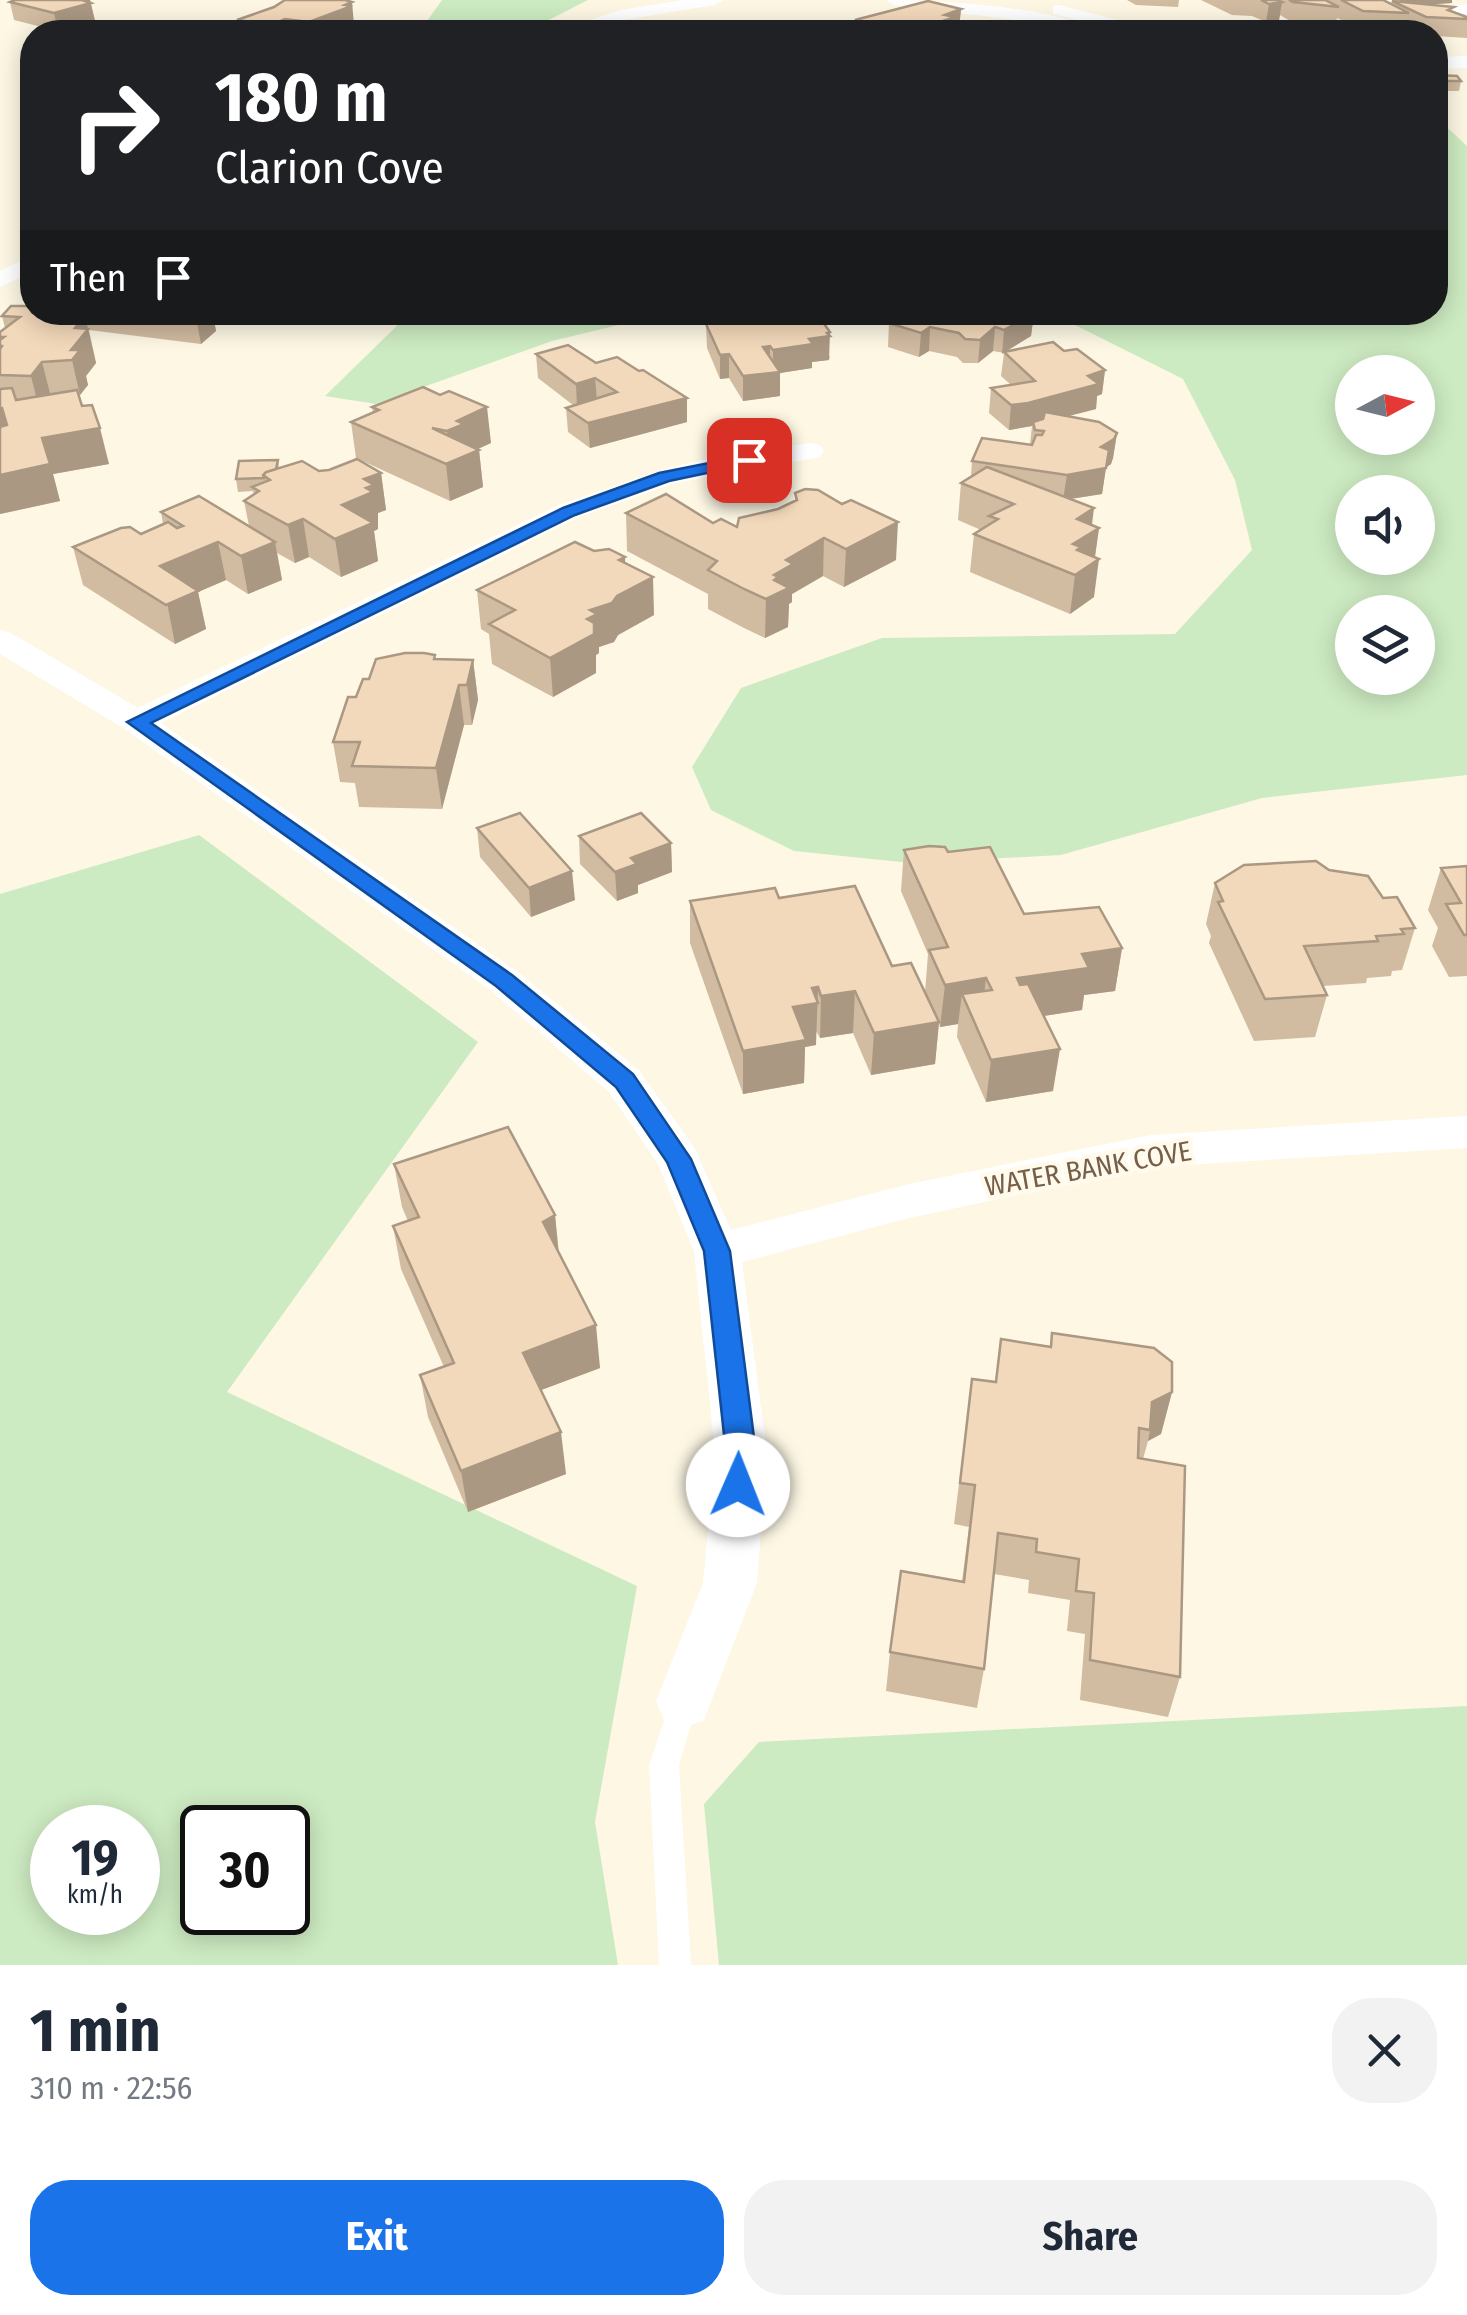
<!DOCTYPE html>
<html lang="en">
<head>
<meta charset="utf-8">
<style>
  :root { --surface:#fff; --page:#f2f2f3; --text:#1f2937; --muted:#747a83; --accent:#1a73e8 }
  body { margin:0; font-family:"Fira Sans Condensed",sans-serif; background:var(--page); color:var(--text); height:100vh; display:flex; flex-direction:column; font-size:38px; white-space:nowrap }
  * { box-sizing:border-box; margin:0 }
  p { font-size:32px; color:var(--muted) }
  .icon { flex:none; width:55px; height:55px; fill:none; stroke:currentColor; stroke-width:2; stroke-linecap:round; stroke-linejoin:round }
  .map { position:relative; height:1965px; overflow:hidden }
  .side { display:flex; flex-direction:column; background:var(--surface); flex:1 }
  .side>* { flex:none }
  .banner { position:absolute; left:20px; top:20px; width:1428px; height:305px; border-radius:40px; box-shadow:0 5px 25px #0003; background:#202124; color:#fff; overflow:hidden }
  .needle { width:65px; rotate:83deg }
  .tools { position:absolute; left:1335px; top:355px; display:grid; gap:20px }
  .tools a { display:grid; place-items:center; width:100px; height:100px; border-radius:50%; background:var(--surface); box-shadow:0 5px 25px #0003; font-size:50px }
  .speed { position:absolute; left:30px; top:1805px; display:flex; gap:20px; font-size:50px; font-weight:700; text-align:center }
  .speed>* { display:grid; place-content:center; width:130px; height:130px; border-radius:50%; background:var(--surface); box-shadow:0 5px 25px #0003; line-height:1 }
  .speed small { font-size:25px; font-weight:400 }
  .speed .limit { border:5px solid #111; border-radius:15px; background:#fff; color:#111 }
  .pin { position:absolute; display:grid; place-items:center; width:85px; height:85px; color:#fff; margin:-42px; border-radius:20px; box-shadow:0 5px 15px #0006 }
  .me { position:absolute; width:110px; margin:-55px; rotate:1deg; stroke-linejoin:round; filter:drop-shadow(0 0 8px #0008) }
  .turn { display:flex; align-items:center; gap:35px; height:210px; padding:0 30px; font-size:45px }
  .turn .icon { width:130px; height:130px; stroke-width:2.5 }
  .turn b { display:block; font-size:70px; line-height:85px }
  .then { display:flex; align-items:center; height:95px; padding:0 30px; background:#0003; gap:20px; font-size:38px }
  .round { display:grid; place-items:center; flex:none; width:105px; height:105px; border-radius:40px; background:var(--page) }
  .overview { display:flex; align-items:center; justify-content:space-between; height:170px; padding:0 30px }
  h1 { font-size:60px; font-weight:700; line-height:75px }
  .button { display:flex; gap:20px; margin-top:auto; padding:20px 30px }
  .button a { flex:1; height:115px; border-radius:40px; background:var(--accent); color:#fff; font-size:40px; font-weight:700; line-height:115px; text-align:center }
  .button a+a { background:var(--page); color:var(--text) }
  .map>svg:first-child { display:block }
  .green { fill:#cdebc2; fill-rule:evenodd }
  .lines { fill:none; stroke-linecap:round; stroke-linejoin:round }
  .service { fill:#fff; fill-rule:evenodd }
  .minor { fill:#fff; fill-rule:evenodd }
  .wall { fill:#d1bba1 }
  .shaded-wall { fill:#aa9883 }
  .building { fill:#f3d9bb; stroke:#aa9883; stroke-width:2.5 }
  .route { fill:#1a73e8; stroke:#114b97; stroke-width:2.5 }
  .labels { text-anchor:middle; stroke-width:9; stroke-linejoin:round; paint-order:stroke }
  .street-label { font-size:28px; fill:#765f49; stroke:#fffaeb }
</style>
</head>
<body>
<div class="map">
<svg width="1467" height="1965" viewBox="0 0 1467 1965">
  <rect width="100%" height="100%" fill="#fdf7e4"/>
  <g class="green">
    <path d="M442,0H588L525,32H419Z"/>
    <path d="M1435,116L1467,146V775L1262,798L1061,855L911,863L794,851L711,810L692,767L741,688L882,638L1175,634L1252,550L1235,480L1183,379L1051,313L1435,312ZM1352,372H1418V438H1352ZM1352,492H1418V558H1352ZM1352,612H1418V678H1352Z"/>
    <path d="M410,313H668L552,341L376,404L325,396Z"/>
    <path d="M199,835L478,1042L227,1392L637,1586L595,1822L618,1965H0V894ZM52,1828H138V1912H52ZM202,1828H288V1912H202Z"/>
    <path d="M1467,1706V1965H719L704,1804L759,1742Z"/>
  </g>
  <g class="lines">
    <path class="service" d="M684,1687L694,1691L698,1701L679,1765L691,1965H659L649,1765L674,1691Z"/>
    <g class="minor">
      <path d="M683,0H723L715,5L623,20L579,32H553L621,10Z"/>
      <path d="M886,0C930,0 1062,6 1095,32H1067L1024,21L894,5Z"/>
      <path d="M1299,0L1436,8L1467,4V14L1414,18L1307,5Z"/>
      <path d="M1059,5L1148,28L1151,32H1124L1053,14V6Z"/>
      <path d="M1467,56V68L1435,69V57Z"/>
      <path d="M32,256V272L0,287V271Z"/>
      <path d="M810,443L820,445L824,451L820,457L675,483L579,517L161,723L518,972L639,1070L694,1147L731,1230L909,1184L1151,1135L1467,1116V1148L1151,1167L909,1218L742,1262L767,1453L757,1583L704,1720L684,1728L664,1720L656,1701L703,1583L715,1453L694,1251L658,1164L609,1092L490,990L125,729L0,654V630L11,633L138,708L559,505L665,469L718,456Z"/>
    </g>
  </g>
  <g class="wall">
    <path d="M15,0H90L95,21L58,31L14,20L10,2Z"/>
    <path d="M1127,0H1179L1178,7L1136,5Z"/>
    <path d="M1201,0H1383L1391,4L1392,1L1395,2L1396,0H1452V3L1427,5L1467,17V38L1435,36V32H1416L1405,28L1404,32L1360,29L1337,18L1335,26L1290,21L1280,15L1279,20L1266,22L1252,16L1232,15Z"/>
    <path d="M274,7L355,20L354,25L334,32H335H239L237,20Z"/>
    <path d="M961,9L959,28L954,30V32H852V26L855,25V20Z"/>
    <path d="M1435,75L1461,81L1459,91H1435Z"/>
    <path d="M32,312H216L213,315L216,331L201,344L89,330L96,363L86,376L88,385L79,396L109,464L53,474L60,501L0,514V332L5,328L2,316Z"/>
    <path d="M1034,313L1031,336L1006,351H1064L1105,370L1102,394L1097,396L1096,409L1068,416L1117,433L1113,458L1111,464L1106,467L1102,494L1071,499L1092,525L1099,528L1095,557L1094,597L1070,614L970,572L974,534L981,530L958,520L961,483L971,477L972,461L1030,444L1032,426L1009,430L989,413L991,388L1011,385L1001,376L1004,353L993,351L978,363H963L957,357L929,351L919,357L888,347L889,323Z"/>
    <path d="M761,322L830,356L829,360L812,362V368L780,373V396L743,401L729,378L720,379L707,348L706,324Z"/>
    <path d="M536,354L639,371L687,398V422L590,448L568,432L566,408L573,405L538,378Z"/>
    <path d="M372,407L491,443L477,449L479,450L483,487L450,501L356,458L351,422L373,413Z"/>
    <path d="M278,460L279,468L381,473L386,510L378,513V529L374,531L378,561L341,577L309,557L295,563L277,553L282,580L248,594L226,580L198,592L206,629L175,644L83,585L73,547L141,534L163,524L161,512L249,526L244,501L254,495L253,491L238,492L236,479Z"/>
    <path d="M795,493L896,560L844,587L823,576L792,594V602L789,604L788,627L765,638L744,628L708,609V594L627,551L626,513L737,527L795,501Z"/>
    <path d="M594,551L625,557V563L654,615L618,635L614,642L599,647V653L596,655V673L553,697L492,664L489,634L481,629L477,590Z"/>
    <path d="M436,659L473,660L478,700L472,725H464L442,809L359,807L355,783L340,782L333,742L356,697L369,679Z"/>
    <path d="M477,828L575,900L531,917L480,857Z"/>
    <path d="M579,836L671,843L672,872L638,885V893L617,901L580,864Z"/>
    <path d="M904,850L948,852L1024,914L1122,948L1115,991L1084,995L1082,1010L1044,1016L1053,1091L986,1102L957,1037L958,1024L940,1027L939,1023L935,1064L871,1075L853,1033L820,1038L816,1031V1045L805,1047L804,1083L743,1094L690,943V901L779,898L892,966L925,992L928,954L901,891Z"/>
    <path d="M1467,866V976L1449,977L1432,946L1438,928L1428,910L1441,868Z"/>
    <path d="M1329,870L1383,898L1415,928L1402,970L1392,971L1391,976L1367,978L1366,983L1323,986L1327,995L1315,1037L1254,1041L1209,943L1211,936L1206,924L1215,883Z"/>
    <path d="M394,1164L555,1215L559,1253L600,1368L541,1390L566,1474L468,1512L428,1417L420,1375L444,1367L401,1269L393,1226L408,1221L402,1207Z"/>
    <path d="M1052,1333L1172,1392L1161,1434L1148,1441L1143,1459L1180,1677L1168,1717L1080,1700L1085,1634L1067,1631L1070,1600L1028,1593L1029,1580L994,1574L984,1669L977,1708L886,1691L890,1652L962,1581L969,1527L954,1524L972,1379L995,1382L1001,1339L1050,1346Z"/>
  </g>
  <g class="shaded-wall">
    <path d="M82,0H90L95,21L58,31L54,13Z"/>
    <path d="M1400,0H1452V3L1402,6L1399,5Z"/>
    <path d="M352,2L354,25L333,32H310L309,22Z"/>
    <path d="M1282,2L1279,20L1266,22L1269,4Z"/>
    <path d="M961,9L959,28L954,30V32H928V26L945,15Z"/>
    <path d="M285,19L287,32H273L272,25Z"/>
    <path d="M68,312H70L77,343L75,328L85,316L96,363L86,376L88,385L80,395L72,360L65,316Z"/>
    <path d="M195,312H216L213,315L216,331L201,344Z"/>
    <path d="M1034,313L1031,336L1002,354L1004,330Z"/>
    <path d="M930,327L929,351L919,357L921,333Z"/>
    <path d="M995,327L993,351L978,363L980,340Z"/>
    <path d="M830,332L829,360L812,362V368L780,373V396L743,401V376L773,373V350Z"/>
    <path d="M770,346V370L763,347Z"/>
    <path d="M729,354V378L720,379V355Z"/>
    <path d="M42,362L51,397L40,412L31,376Z"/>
    <path d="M1105,370L1102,394L1097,396L1096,409L1034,425L1033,422L1032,426L1026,427L1009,430L1011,405Z"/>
    <path d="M595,378L597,402L577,408L576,384Z"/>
    <path d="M687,398V422L590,448L588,423Z"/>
    <path d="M487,407L491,443L467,454L479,450L483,487L450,501L446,464L450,463L447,431L457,421Z"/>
    <path d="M0,408H2L12,443L0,445Z"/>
    <path d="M100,428L109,464L53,474L60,501L0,514V475L42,438Z"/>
    <path d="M1117,433L1113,458L1111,464L1104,469L1106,468L1102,494L1063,500L1067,475Z"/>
    <path d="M381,473L386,510L378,513V529L374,531L378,561L341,577L335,539L342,505L364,479Z"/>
    <path d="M1094,508L1091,533L1099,528L1094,563L1099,559L1094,597L1070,614L1075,575L1070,573L1077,519Z"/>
    <path d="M303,519L309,557L295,563L288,525Z"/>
    <path d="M898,522L896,560L844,587L846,549Z"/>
    <path d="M824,538L823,576L792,594V602L789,604L788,627L765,638L766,599L774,575L786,560Z"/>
    <path d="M218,542L226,580L198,592L206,629L175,644L160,566Z"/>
    <path d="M275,542L282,580L248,594L241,556Z"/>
    <path d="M625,557L626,591L653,577L654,615L618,635L614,642L599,647V653L596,655V673L553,697L550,658L587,619L590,610L619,560Z"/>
    <path d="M473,660L478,700L472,725L467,685Z"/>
    <path d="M459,685L464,725L442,809L436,768Z"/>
    <path d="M671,843L672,872L638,885V893L617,901L615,872L631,858Z"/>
    <path d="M572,871L575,900L531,917L529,888Z"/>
    <path d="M1122,948L1115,991L1084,995L1082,1010L1011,1021L1017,978L1082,954Z"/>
    <path d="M986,978L981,1021L962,994L958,1024L940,1027L945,985Z"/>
    <path d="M818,987L816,1045L805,1047L804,1083L743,1094V1051L812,988Z"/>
    <path d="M855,991L853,1033L820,1038L821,996Z"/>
    <path d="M939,1022L935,1064L871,1075L874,1033Z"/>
    <path d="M1060,1049L1053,1091L986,1102L991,1060Z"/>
    <path d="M555,1215L559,1258L543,1222Z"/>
    <path d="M596,1325L600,1368L528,1395L523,1353Z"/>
    <path d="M1172,1392L1161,1434L1148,1441L1150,1430L1152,1402Z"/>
    <path d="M561,1432L566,1474L468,1512L461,1471Z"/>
  </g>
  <g class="building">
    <path d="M15,0H82L91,3L54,13L10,2Z"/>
    <path d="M285,0H345L352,2L345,5L352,6L309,22L285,19L272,25L237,20L274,7Z"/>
    <path d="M1261,0H1278L1282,2L1269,4Z"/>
    <path d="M1289,0H1325L1339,7L1293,2Z"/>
    <path d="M1341,0H1383L1409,13L1363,11Z"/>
    <path d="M928,1L961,9L945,15L955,17L928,26L945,31L939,32H907L899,30L892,32H877L852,26L864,22L855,20Z"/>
    <path d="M1392,1L1454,7L1448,10L1467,17V19L1426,17Z"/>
    <path d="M1435,75L1457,76L1461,81H1435Z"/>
    <path d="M11,306H32V312H68L65,316H85L75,328L88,329L71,350H80L72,360L42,362L31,376L0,375V349L2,346L0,345V340L4,337H0V332L20,317L2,316Z"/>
    <path d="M905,312H1031L1034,313L1004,330L995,327L980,340L965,339L959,333L930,327L921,333L889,323Z"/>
    <path d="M756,315L761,322L800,318L804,323L822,321L830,332L827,333L830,336L809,339L813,344L773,350L770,346L763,347L780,372L743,376L729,354L720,355L706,324Z"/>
    <path d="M1053,342L1064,351L1077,349L1105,370L1088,376L1099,384L1028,403L1011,405L991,388L1035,381L1004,352Z"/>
    <path d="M568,345L596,363L617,357L639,371L643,370L687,398L588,423L566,408L617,392L595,378L576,384L536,354Z"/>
    <path d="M423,387L440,395L449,391L487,407L457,421L464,424L447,431L432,428L479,450L446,464L351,422L379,410L372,407Z"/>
    <path d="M12,388L16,400L77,390L82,406L92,405L100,428L42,438L50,464L0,475V427L7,425L2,408H0V389Z"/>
    <path d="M1045,412L1099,422L1117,433L1114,439L1101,447L1109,450L1106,468L1067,475L972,461L982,438L1032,445L1036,435H1042L1044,431L1035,430L1033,422L1043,419Z"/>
    <path d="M357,459L381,473L364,479L374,485L366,488L373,492L342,505L373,523L335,539L303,519L288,525L244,501L259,491L252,487L270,480L263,475L266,472L302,461L319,471L329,470Z"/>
    <path d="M278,460L276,469L266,472L263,475L264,478L236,479L239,461Z"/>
    <path d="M987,467L1094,508L1077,519L1099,528L1073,544L1081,547L1077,550L1099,559L1075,575L974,534L998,519L989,516L1014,504L961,483Z"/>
    <path d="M805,489L818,490L842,504L851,500L898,522L846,549L824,538L786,560L793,564L774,575L778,577L774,580L789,588L766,599L744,589L708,570L717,561L626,513L666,494L713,523L721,519L737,527L739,518L778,509L797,500L795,493Z"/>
    <path d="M199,496L275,542L241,556L218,542L160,566L198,591L166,605L73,547L121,528L130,527L141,534L168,522L177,528L183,526L161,512Z"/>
    <path d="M575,542L594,551L609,549L625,557L619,560L653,577L617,596L612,603L590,610L597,614L587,619L594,623V634L550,658L489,624L515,610L477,590Z"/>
    <path d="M405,653H424L435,655L434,659L473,660L467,685H459L436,768L352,766L360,742H333L348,697H356L363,679H369L376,659Z"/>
    <path d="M520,813L572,871L529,888L477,828Z"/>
    <path d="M641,813L671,843L631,858L637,864L615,872L579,836Z"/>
    <path d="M929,846L945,847L948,852L990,847L1024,914L1099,907L1122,948L1082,954L1089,968L1017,978L1020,985L1028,984L1060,1049L991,1060L962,994L992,990L986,978L945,985L929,950L948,947L904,850Z"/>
    <path d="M1316,861L1329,870L1368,876L1383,898L1397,897L1415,928L1401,929L1404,934L1376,936L1378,941L1304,946L1327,995L1265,999L1218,902L1223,901L1215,883L1244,865Z"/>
    <path d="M1467,866V935H1464L1446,904L1461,903L1441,868Z"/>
    <path d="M855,886L892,966L911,963L939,1022L874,1033L855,991L821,996L818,987L812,988L818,1003L793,1007L806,1040L743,1051L690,901L775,888L779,898Z"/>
    <path d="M508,1127L555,1215L543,1222L596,1325L523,1353L561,1432L461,1471L420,1375L454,1363L393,1226L419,1217L394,1164Z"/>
    <path d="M1052,1333L1154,1348L1172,1362V1392L1152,1402L1150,1430L1139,1428L1138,1458L1185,1466L1180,1677L1090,1660L1094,1593L1076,1591L1079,1559L1036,1552L1037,1539L998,1533L984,1669L890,1652L901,1571L964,1582L975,1485L960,1483L972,1379L996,1382L1001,1339L1051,1347Z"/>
  </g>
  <path class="route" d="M749,455L757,460L755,463L669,481L575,515L151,723L512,975L633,1074L691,1159L730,1251L756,1453L748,1494L738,1498L728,1494L723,1485L726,1453L704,1251L667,1162L616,1087L496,986L127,722L563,508L659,473Z"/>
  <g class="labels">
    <g class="street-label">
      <text transform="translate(1088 1168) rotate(-10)" y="10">WATER BANK COVE</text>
    </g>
  </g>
</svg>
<div class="tools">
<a><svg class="needle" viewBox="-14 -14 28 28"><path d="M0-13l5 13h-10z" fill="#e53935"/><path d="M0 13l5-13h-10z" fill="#747a83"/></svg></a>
<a><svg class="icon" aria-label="sound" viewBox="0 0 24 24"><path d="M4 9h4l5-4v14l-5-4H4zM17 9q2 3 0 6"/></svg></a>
<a><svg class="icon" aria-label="layers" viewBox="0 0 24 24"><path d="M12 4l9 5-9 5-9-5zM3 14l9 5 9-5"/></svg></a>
</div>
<div class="speed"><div>19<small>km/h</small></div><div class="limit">30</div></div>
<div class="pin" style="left:749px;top:460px;background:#d93025"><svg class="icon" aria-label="arrive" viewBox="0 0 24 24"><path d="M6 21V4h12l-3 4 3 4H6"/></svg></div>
<svg class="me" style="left:738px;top:1485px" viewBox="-20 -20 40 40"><circle r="19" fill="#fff"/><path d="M0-13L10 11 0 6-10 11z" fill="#1a73e8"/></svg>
<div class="banner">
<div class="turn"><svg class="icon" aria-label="right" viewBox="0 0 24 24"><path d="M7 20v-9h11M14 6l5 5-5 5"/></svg><div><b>180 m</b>Clarion Cove</div></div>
<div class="then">Then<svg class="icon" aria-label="arrive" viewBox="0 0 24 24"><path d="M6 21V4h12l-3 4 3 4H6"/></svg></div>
</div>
</div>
<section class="side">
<div class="overview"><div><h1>1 min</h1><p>310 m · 22:56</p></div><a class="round"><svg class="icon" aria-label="close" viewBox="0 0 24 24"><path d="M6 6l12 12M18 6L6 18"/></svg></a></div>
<div class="button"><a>Exit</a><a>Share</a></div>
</section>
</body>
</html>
